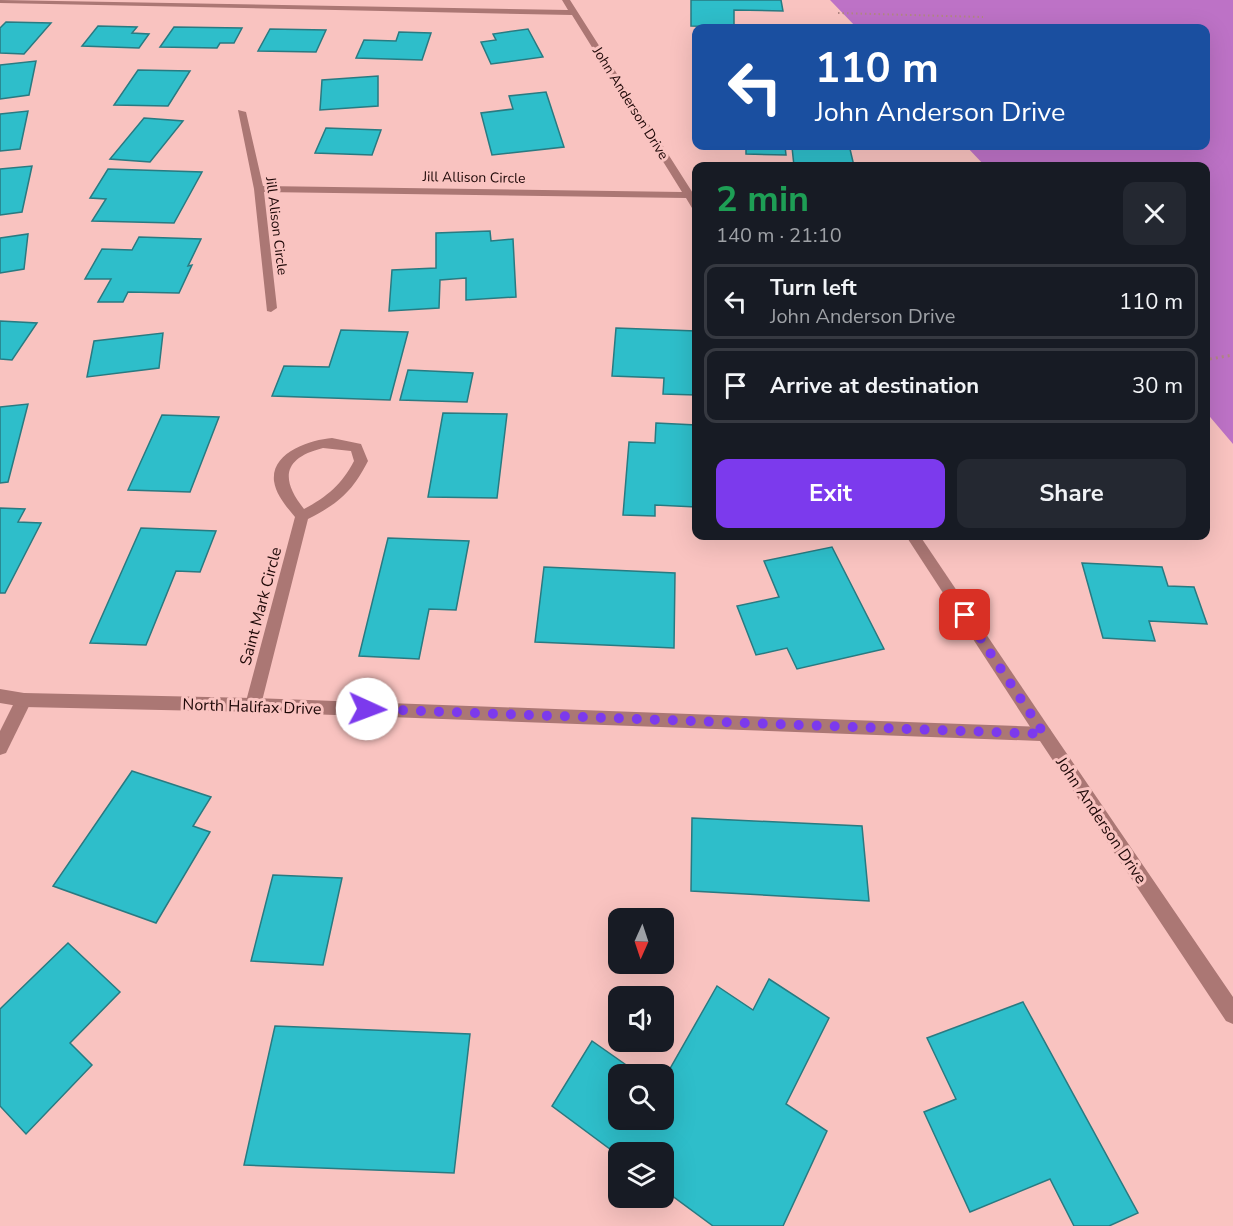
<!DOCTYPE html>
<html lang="en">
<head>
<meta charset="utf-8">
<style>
  :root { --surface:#171b24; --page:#242831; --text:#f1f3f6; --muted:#9ea1a6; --line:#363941; --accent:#7c3aed }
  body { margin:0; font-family:"Nunito Sans",sans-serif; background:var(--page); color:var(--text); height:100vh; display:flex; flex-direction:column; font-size:22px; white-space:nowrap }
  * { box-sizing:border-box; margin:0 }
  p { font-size:20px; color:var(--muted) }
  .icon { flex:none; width:33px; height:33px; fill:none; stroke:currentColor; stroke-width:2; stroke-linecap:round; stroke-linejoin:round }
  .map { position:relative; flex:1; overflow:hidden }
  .drawer { position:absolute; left:692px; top:162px; width:518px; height:378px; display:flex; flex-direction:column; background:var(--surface); border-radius:12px; box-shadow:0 6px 24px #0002 }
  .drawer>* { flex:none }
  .hud { position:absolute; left:692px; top:24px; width:518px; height:126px; border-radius:12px; box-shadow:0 6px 24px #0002; background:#1a4fa0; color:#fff; overflow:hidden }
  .needle { width:39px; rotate:183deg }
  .fabs { position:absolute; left:608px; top:908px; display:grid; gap:12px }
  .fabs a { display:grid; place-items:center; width:66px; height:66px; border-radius:12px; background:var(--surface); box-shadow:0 6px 24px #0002; font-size:30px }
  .pin { position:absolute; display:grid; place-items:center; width:51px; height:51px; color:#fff; margin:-26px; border-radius:12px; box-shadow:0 3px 9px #0006 }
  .me { position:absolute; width:66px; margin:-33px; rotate:92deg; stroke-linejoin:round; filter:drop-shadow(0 0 4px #0008) }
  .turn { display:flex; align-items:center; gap:21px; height:126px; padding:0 24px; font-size:27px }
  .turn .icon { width:78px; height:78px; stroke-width:2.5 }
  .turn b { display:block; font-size:42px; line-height:51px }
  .round { display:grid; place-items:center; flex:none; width:63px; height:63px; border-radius:12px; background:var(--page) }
  .summary { display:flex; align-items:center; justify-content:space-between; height:102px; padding:0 24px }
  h1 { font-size:36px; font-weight:700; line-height:45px; color:#1e9e55 }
  .primary-button { display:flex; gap:12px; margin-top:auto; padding:12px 24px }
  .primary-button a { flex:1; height:69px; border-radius:12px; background:var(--accent); color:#fff; font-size:24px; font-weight:700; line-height:69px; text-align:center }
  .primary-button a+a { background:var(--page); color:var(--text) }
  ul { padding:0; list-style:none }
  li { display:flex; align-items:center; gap:18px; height:75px; margin:0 12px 9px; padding:0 12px; border:3px solid var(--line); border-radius:12px }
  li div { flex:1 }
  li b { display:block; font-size:22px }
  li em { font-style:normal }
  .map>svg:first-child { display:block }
  .water { fill:#bd72c6 }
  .building { fill:#2ebeca; stroke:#297a81; stroke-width:1.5 }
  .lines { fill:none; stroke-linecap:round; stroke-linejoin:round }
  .path-far1 { stroke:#b28784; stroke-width:2; stroke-dasharray:1.5 3; stroke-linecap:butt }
  .path { stroke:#b28784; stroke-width:3; stroke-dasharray:2 4; stroke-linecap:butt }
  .minor { fill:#ab7774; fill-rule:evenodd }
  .tertiary { fill:#ab7774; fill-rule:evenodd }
  .route { stroke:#7c3aed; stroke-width:10; stroke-dasharray:0 18 }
  .labels { text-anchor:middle; stroke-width:6; stroke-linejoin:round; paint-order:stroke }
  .far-street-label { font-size:14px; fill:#1e0807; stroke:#f9c3c0 }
  .street-label { font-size:16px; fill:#1e0807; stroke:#f9c3c0 }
</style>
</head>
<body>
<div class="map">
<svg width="1233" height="1226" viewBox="0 0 1233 1226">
  <rect width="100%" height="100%" fill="#f9c3c0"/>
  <path class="water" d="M830,0H1233V444L1205,411L1204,166H985L966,146H1204V28H857Z"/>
  <g class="building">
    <path d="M691,0H781L783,11L734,10V27L691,26Z"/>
    <path d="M6,22L51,23L24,54L0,53V28Z"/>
    <path d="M98,26L137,27L132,33L149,34L139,48L82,46Z"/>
    <path d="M174,27L242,28L234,43H220L217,48L160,47Z"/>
    <path d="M270,29L326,30L316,52L258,51Z"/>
    <path d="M528,29L543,57L491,64L481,42L496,40L493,34Z"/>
    <path d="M399,32L431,33L422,60L356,58L364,40L396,41Z"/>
    <path d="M36,61L29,95L0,99V65Z"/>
    <path d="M138,70L190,71L168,106L114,105Z"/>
    <path d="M378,76V106L320,110L322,80Z"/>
    <path d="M546,92L564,147L492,155L481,113L513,109L509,96Z"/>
    <path d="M28,111L20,149L0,151V114Z"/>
    <path d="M144,118L183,121L150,162L110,159Z"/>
    <path d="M326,128L381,130L372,155L315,153Z"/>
    <path d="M746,146H785L786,155L746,154Z"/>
    <path d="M792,147L850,149L854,166H794Z"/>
    <path d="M32,166L22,212L0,215V169Z"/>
    <path d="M108,169L202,172L174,223L92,221L106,199L90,198Z"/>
    <path d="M490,231L491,241L513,239L516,297L466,300V278L440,280L439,308L389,311L392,270L436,268V233Z"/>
    <path d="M28,234L24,269L0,273V238Z"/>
    <path d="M139,237L201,239L188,266L192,265L179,293L128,292L123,302H98L111,279H85L102,249L132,250Z"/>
    <path d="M0,321L37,323L12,360L0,359Z"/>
    <path d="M616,328L696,331V395L663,394L664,378L612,376Z"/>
    <path d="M341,330L408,332L390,400L272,396L284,366L329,367Z"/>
    <path d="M163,333L159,368L87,377L94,341Z"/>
    <path d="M408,370L473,373L467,402L400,400Z"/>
    <path d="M28,404L8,482L0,483V407Z"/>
    <path d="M443,413L507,414L497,498L428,497Z"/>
    <path d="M162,415L219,417L190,492L128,490Z"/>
    <path d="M656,423L696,425V507L655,505V516L623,515L629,442L655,443Z"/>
    <path d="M0,508L25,509L18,522L41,523L5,593H0Z"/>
    <path d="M141,528L216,531L200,572L176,571L146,645L90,643Z"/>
    <path d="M388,538L469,541L456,610L429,609L419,659L359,656Z"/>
    <path d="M832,547L884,649L797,669L787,648L756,655L737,606L779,597L764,561Z"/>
    <path d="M1082,563L1162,567L1168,586L1194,587L1207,624L1149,621L1155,641L1103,638Z"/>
    <path d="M544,567L675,573L674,648L535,642Z"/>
    <path d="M132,771L211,797L193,826L210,832L156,923L53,886Z"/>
    <path d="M692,818L862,826L869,901L691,891Z"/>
    <path d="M273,875L342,878L323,965L251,961Z"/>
    <path d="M68,943L120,992L70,1043L92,1065L26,1134L0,1106V1009Z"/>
    <path d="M769,979L829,1018L786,1104L827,1131L783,1226H713L663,1189V1152H618V1155L552,1106L592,1041L639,1074H618V1119H663V1081L717,986L753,1010Z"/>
    <path d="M1023,1002L1138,1213L1109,1226H1074L1050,1179L970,1212L924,1112L956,1099L927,1038Z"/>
    <path d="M275,1026L470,1034L454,1173L244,1165Z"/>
  </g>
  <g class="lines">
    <g class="path-far1">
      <path d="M838,13L983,17"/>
      <path d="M1204,176H1213"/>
    </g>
    <path class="path" d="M1204,360L1233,355"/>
    <g class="minor">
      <path d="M0,0L568,10L562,0H570L696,198V209L692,208L686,198L264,192L277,308L271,312L267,311L254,189L238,110L246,112L263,186L682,192L572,15L0,3Z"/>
      <path d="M332,438L361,444L368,461C352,492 339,503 308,519L261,705L259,710L253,712L247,710L245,705L295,517C286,506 276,495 274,481C271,452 310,440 332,438ZM323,448L351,451L354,461C342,484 327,497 304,509C280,479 283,458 323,448Z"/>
      <path d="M906,536H920L1050,729L1052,734L1050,739L1044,741L1038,739Z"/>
      <path d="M24,693L30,695L32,700L6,753L0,755V731L18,695Z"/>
    </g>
    <path class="tertiary" d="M0,689L24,693L253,698L1044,727L1050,729L1233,997V1024L1226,1021L1040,741L253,712L24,707L0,703Z"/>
  </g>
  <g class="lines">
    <path class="route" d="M367,709L1044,734L965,615"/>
  </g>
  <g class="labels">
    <g class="far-street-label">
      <text transform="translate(631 103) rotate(58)" y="5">John Anderson Drive</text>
      <text transform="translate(474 177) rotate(1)" y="5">Jill Allison Circle</text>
      <text transform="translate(277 226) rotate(83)" y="5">Jill Alison Circle</text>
    </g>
    <g class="street-label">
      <text transform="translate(260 606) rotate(-75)" y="6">Saint Mark Circle</text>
      <text transform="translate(252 706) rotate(2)" y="6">North Halifax Drive</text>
      <text transform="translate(1102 820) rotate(56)" y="6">John Anderson Drive</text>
    </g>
  </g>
</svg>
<div class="fabs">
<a><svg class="needle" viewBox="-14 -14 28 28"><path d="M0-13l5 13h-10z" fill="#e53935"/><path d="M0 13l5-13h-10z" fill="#9ea1a6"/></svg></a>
<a><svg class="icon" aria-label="sound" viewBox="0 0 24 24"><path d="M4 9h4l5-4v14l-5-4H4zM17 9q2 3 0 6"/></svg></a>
<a><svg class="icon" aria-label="search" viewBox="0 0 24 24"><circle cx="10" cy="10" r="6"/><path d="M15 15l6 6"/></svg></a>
<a><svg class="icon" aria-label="layers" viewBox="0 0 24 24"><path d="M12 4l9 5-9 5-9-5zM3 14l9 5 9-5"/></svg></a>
</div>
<div class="pin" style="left:965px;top:615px;background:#d93025"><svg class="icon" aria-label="arrive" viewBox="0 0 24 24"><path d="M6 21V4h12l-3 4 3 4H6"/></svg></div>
<svg class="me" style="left:367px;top:709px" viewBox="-20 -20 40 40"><circle r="19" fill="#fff"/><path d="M0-13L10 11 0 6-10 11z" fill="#7c3aed"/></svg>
<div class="hud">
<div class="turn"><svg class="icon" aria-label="left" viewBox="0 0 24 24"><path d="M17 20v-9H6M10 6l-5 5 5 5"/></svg><div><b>110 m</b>John Anderson Drive</div></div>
</div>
<section class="drawer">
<div class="summary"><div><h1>2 min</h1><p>140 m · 21:10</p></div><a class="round"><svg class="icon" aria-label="close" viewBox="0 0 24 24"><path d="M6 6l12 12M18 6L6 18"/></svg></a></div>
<ul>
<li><svg class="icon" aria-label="left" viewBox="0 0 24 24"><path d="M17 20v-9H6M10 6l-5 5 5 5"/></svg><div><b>Turn left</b><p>John Anderson Drive</p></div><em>110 m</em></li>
<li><svg class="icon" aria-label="arrive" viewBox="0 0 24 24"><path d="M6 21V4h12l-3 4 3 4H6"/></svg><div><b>Arrive at destination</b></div><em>30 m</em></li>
</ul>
<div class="primary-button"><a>Exit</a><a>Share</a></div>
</section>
</div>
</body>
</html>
